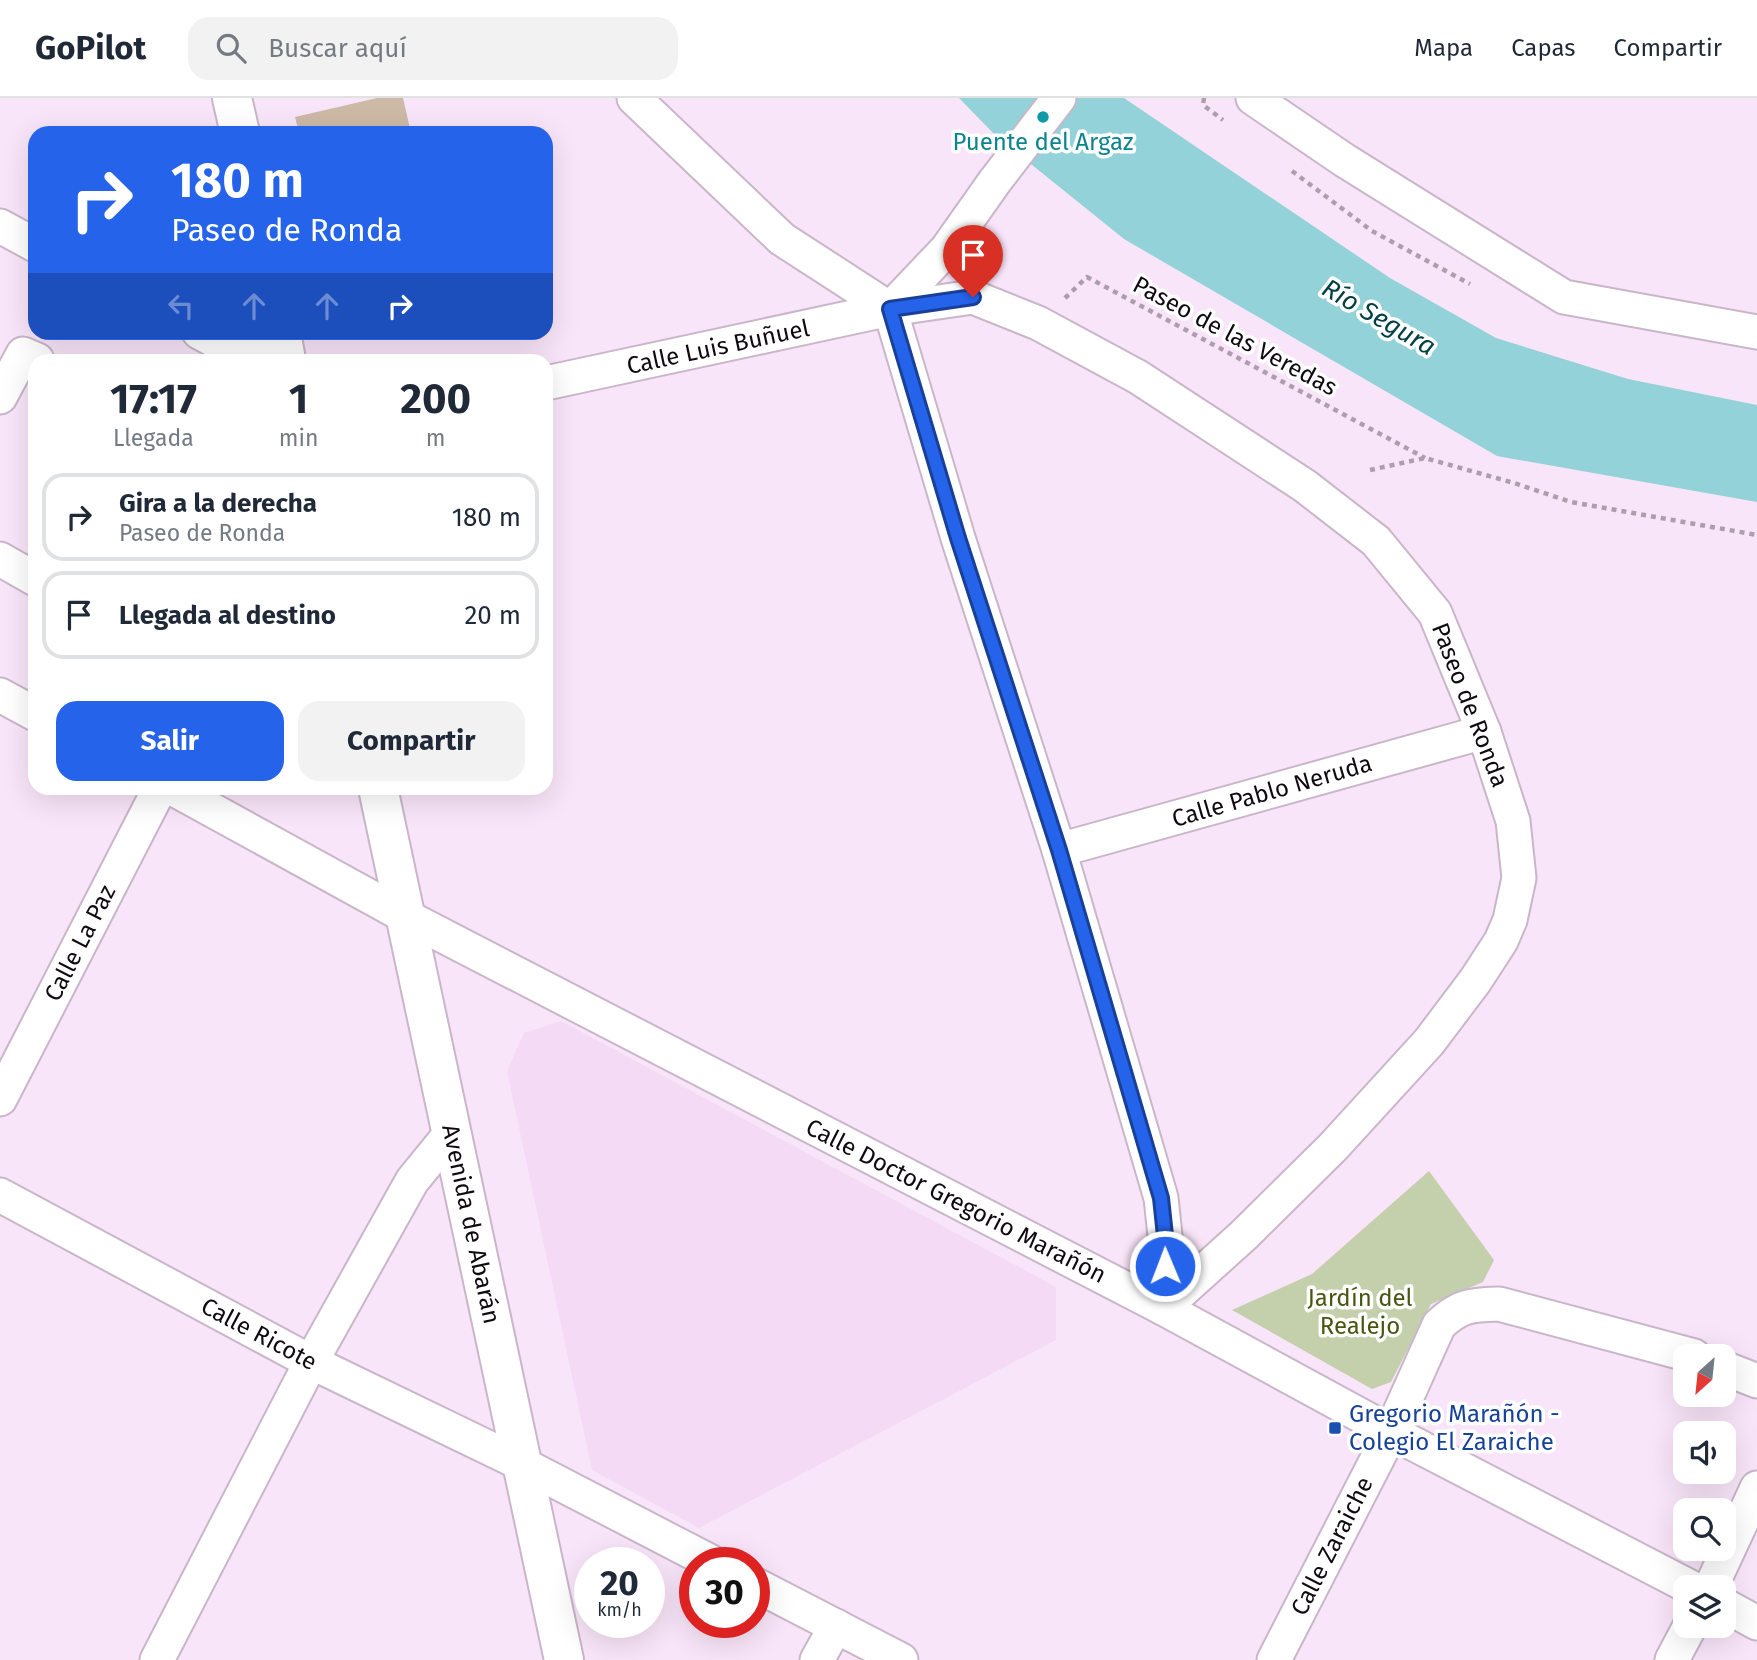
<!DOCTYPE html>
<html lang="es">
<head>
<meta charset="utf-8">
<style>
  :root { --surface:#fff; --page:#f2f2f3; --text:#1f2937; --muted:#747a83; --line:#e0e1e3; --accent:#2563eb }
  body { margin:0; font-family:"Fira Sans",sans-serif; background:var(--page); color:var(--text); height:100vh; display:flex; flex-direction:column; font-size:26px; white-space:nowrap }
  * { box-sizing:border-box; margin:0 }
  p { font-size:23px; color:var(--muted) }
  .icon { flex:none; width:38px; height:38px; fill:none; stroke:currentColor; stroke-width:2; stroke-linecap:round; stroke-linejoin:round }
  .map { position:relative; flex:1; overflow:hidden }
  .panel { position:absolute; left:28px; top:256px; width:525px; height:441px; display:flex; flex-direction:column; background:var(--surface); border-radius:21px; box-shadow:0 7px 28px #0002 }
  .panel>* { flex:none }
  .top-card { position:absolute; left:28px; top:28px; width:525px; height:214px; border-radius:21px; box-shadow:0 7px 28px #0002; background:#2563eb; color:#fff; overflow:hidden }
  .needle { width:46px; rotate:207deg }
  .fabs { position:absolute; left:1673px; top:1246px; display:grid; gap:14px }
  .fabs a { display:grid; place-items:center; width:63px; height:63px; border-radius:14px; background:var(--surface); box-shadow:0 7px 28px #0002; font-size:35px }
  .speed { position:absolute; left:574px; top:1449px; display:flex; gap:14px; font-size:35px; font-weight:700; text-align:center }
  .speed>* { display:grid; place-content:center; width:91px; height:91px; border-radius:50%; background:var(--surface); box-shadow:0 7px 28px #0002; line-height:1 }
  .speed small { font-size:18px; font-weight:400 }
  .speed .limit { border:10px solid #d22; background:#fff; color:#111 }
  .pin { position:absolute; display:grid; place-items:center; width:60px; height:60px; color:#fff; margin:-72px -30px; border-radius:50% 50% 50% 0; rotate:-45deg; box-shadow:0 0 7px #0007 }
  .pin .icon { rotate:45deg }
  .me { position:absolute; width:77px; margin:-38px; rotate:359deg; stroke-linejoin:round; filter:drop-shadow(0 0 5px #0008) }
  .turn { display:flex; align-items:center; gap:24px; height:147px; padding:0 28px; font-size:32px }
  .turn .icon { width:91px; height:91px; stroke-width:2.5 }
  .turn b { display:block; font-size:49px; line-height:60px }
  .lanes { display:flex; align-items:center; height:66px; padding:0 28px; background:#0003; justify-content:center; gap:35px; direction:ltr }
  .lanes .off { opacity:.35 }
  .eta { display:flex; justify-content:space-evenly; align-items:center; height:119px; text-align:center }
  .eta b { font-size:42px; font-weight:700; line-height:49px }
  .button { display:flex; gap:14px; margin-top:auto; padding:14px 28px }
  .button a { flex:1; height:80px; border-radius:21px; background:var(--accent); color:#fff; font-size:28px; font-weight:700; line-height:80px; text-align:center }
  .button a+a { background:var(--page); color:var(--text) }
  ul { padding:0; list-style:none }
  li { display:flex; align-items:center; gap:21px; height:88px; margin:0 14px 10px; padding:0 14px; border:4px solid var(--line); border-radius:21px }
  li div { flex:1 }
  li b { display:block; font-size:26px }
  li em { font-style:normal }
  header { display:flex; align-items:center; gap:42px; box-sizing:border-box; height:98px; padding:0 35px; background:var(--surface); border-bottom:2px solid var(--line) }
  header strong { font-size:33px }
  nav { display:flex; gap:38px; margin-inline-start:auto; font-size:24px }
  .search { width:490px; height:63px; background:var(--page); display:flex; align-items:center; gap:18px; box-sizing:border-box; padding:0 24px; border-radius:21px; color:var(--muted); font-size:26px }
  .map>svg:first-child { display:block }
  .built { fill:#f4daf4 }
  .green { fill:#c4cfac }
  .water { fill:#93d2d8 }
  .building { fill:#ccb9a6 }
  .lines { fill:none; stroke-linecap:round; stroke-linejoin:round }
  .street-casing { stroke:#c9b6c9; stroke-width:37 }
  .primary-casing { stroke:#c9b6c9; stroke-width:42 }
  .path { stroke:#ad9ead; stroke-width:4.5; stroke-dasharray:5 5; stroke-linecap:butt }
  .street { stroke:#fff; stroke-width:33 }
  .primary { stroke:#fff; stroke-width:38 }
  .route-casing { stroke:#184099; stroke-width:18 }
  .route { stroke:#2563eb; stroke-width:12 }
  .culture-dot { fill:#0f9aa8; stroke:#fff; stroke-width:2.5 }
  .transit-dot { fill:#1a4fb4; stroke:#fff; stroke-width:2.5 }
  .labels { text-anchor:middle; stroke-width:7; stroke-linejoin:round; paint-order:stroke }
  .culture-label { font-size:24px; fill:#0d838f; stroke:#fff }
  .street-label { font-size:24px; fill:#100a10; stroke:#fff }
  .park-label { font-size:24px; fill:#485711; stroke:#fff }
  .transit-label { font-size:24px; fill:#164399; stroke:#fff; text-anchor:start }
  .water-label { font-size:26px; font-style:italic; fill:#024045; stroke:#fff }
</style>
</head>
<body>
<header>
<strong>GoPilot</strong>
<div class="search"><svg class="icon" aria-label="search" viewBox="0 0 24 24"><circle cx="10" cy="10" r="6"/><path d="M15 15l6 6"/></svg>Buscar aquí</div>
<nav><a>Mapa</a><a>Capas</a><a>Compartir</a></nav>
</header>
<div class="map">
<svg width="1757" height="1562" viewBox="0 0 1757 1562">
  <rect width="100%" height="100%" fill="#f9e5f9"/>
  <path class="built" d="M561,923L1056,1189V1242L699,1430L592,1372L507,973L524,935Z"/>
  <path class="green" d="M1429,1073L1494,1162L1483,1184L1431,1206L1391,1284L1372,1291L1232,1212L1312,1176Z"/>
  <path class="water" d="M959,0H1124L1390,180L1496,240L1628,281L1757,307V404L1497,358L1124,141L996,38Z"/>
  <path class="building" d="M377,0H403L411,35H299L295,19Z"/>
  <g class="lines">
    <g class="street-casing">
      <g id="street">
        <path d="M634,0L782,141L890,211"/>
        <path d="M1253,0L1344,62L1564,199L1757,234"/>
        <path d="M0,128L35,147"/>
        <path d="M890,211L958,440L1059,752L1161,1100L1166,1147L1163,1210"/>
        <path d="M890,211L947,151L995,83L1059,0"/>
        <path d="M199,234L221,246L273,262"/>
        <path d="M546,285L890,211L973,199L1038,225L1138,279L1305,388L1376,443L1435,515L1484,634L1513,723L1519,780L1510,822L1501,843L1475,883L1429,944L1333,1049L1244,1137L1163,1210"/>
        <path d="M0,299L23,256L37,262"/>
        <path d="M0,461L35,481"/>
        <path d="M0,597L35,616"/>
        <path d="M172,690L405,818L1163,1210L1391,1334L1690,1489"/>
        <path d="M1059,752L1484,634"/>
        <path d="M0,1001L160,690"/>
        <path d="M0,1097L311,1264L522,1366L713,1465"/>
        <path d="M1724,1270L1757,1283"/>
        <path d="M754,1486L901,1562"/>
        <path d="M1711,1489L1757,1390"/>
        <path d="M1724,1507L1757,1525"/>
        <path d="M157,1562L311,1264L412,1083L452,1034"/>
        <path d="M817,1562L836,1528"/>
        <path d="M1274,1562L1391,1334L1439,1227C1460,1207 1471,1207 1499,1206L1694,1258"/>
        <path d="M1672,1562L1690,1528"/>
      </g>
    </g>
    <g class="primary-casing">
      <g id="primary">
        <path d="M232,0L240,35"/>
        <path d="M281,234L286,262"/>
        <path d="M378,690L564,1562"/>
      </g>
    </g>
    <g class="path">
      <path d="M1204,0L1203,7L1223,22"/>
      <path d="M1292,73L1372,133L1470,186"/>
      <path d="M1065,200L1087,179L1425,360"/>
      <path d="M1370,372L1425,360L1514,385L1571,404L1757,437"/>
    </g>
    <use href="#street" class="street"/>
    <use href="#primary" class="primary"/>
  </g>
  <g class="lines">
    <g class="route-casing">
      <path id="route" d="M973,199L890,211L958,440L1059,752L1161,1100L1166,1147L1165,1168"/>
    </g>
    <use href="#route" class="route"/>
  </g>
  <circle class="culture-dot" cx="1043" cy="19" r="7"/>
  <rect class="transit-dot" x="1328" y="1323" width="14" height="14" rx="3.5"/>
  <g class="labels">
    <g class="culture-label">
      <text x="1043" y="52">Puente del Argaz</text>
    </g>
    <g class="street-label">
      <text transform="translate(1235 238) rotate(28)" y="8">Paseo de las Veredas</text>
      <text transform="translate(718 249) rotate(-12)" y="8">Calle Luis Buñuel</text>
      <text transform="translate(1470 607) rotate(69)" y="8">Paseo de Ronda</text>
      <text transform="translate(1272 693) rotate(-16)" y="8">Calle Pablo Neruda</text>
      <text transform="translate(80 845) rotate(-63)" y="8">Calle La Paz</text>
      <text transform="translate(956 1103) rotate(27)" y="8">Calle Doctor Gregorio Marañón</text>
      <text transform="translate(471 1126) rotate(78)" y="8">Avenida de Abarán</text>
      <text transform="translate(259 1236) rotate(28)" y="8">Calle Ricote</text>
      <text transform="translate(1332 1448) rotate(-63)" y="8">Calle Zaraiche</text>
    </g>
    <g class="park-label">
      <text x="1360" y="1208">Jardín del<tspan x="1360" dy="28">Realejo</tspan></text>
    </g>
    <g class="transit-label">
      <text x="1349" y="1324">Gregorio Marañón -<tspan x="1349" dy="28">Colegio El Zaraiche</tspan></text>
    </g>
    <g class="water-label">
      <text transform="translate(1379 219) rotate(30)" y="9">Río Segura</text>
    </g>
  </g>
</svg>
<div class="fabs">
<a><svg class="needle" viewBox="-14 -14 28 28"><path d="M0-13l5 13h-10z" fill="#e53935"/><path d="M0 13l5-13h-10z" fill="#747a83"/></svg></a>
<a><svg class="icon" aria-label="sound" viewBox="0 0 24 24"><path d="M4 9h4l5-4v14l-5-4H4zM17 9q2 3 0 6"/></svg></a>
<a><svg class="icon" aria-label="search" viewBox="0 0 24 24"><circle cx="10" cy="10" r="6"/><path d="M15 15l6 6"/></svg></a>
<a><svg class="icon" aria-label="layers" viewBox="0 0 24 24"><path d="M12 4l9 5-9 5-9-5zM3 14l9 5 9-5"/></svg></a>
</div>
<div class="speed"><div>20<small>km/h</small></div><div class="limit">30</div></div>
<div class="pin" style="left:973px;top:199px;background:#d93025"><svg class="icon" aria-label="arrive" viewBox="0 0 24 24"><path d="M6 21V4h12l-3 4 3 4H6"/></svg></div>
<svg class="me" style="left:1165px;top:1168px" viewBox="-20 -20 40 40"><circle r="17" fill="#2563eb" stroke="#fff" stroke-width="3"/><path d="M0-11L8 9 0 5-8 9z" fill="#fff"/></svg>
<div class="top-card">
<div class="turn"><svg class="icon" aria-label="right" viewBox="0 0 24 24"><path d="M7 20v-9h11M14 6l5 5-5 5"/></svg><div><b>180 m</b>Paseo de Ronda</div></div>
<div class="lanes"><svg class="icon off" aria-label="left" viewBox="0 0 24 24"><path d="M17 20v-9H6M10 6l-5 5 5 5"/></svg><svg class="icon off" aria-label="ahead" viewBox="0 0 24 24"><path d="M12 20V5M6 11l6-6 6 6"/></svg><svg class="icon off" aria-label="ahead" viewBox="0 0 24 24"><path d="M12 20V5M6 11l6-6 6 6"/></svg><svg class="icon" aria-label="right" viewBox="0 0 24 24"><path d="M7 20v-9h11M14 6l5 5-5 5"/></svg></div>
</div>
<section class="panel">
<div class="eta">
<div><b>17:17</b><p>Llegada</p></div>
<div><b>1</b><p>min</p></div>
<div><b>200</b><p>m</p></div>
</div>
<ul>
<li><svg class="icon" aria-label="right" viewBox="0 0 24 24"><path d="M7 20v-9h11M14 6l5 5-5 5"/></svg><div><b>Gira a la derecha</b><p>Paseo de Ronda</p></div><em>180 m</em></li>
<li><svg class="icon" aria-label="arrive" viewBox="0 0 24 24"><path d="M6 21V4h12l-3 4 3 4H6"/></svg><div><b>Llegada al destino</b></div><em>20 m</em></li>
</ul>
<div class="button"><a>Salir</a><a>Compartir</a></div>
</section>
</div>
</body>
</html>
